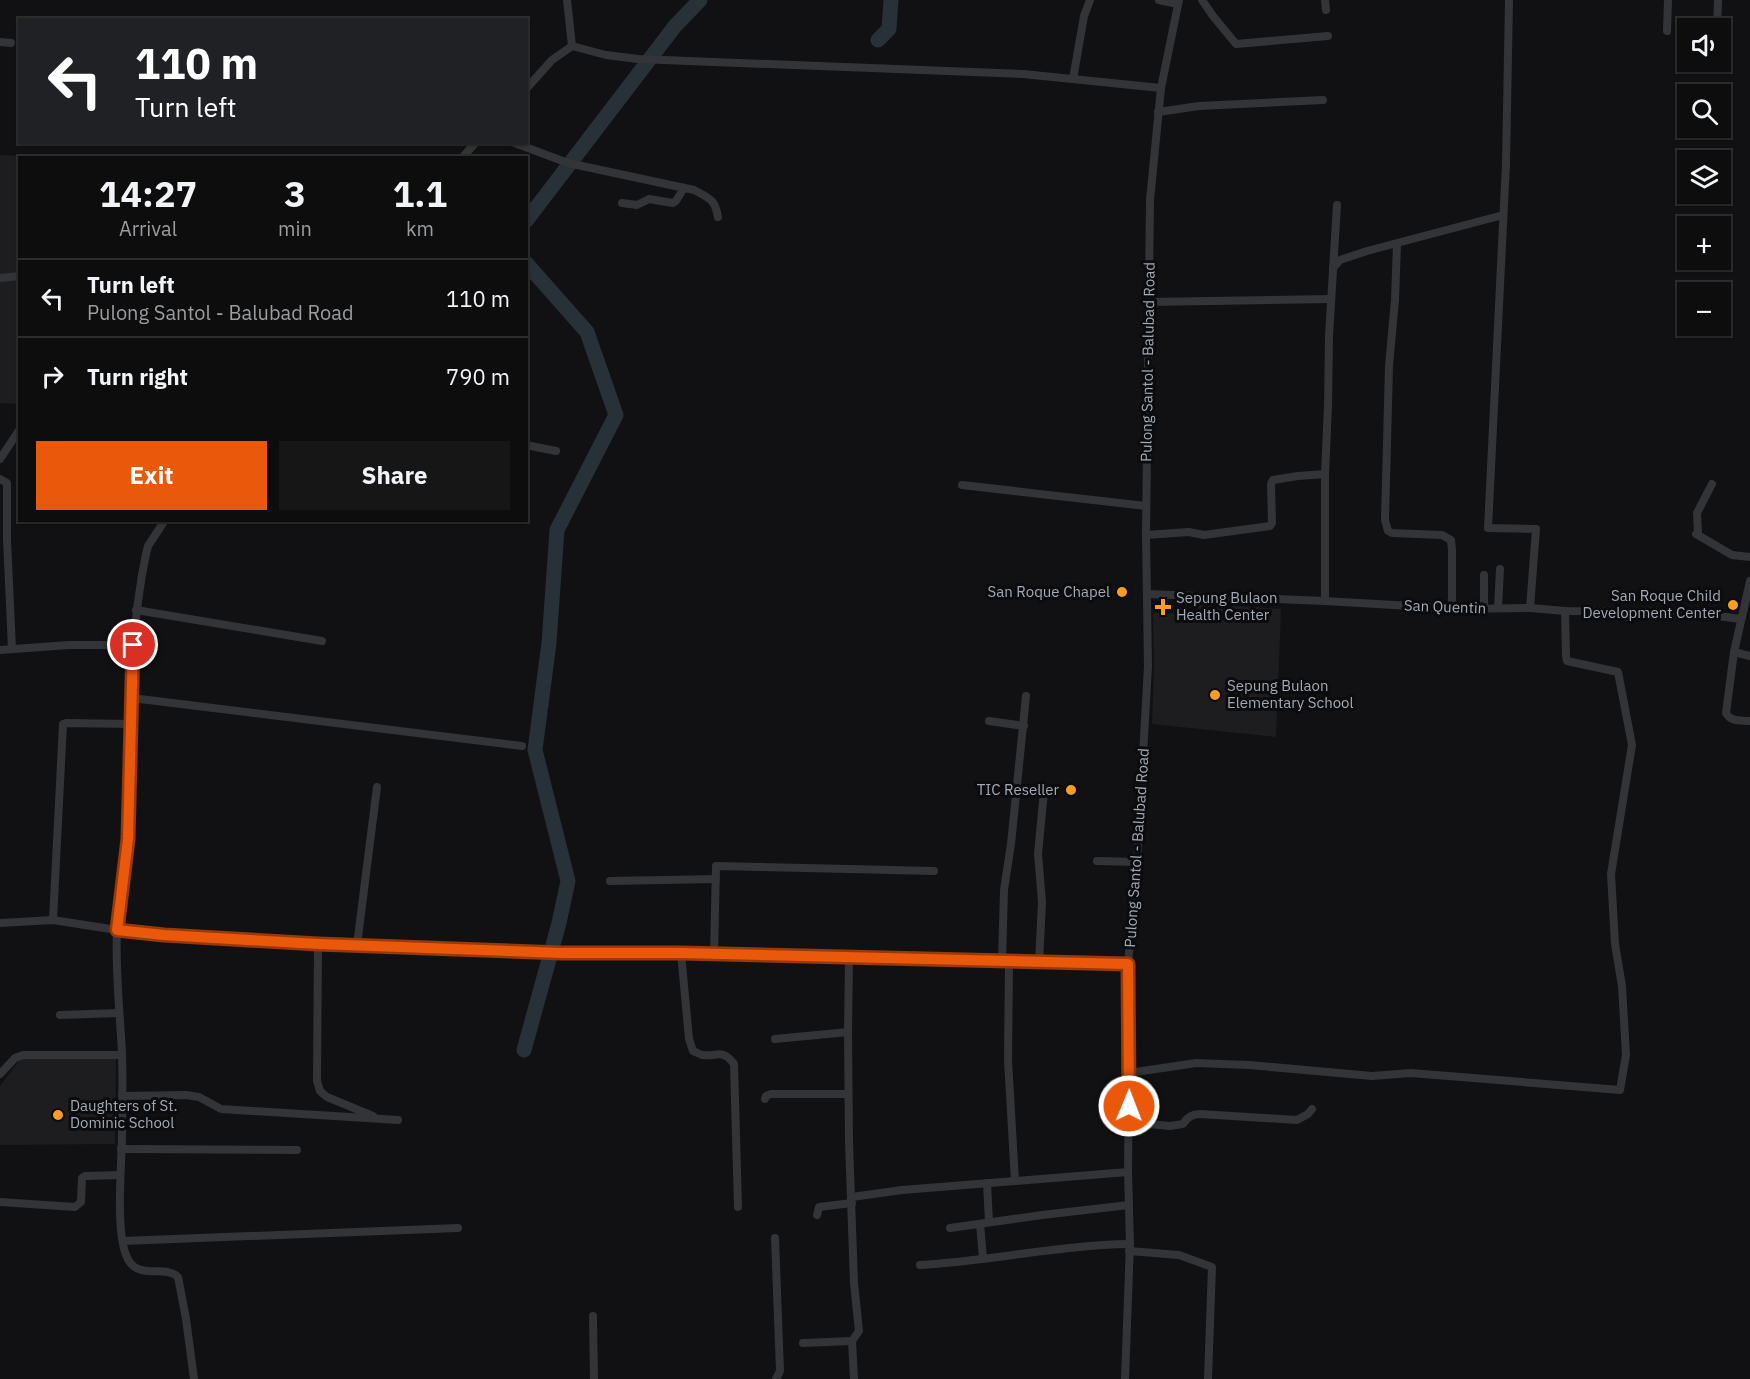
<!DOCTYPE html>
<html lang="en">
<head>
<meta charset="utf-8">
<style>
  :root { --surface:#0d0d0e; --page:#161617; --text:#f1f3f6; --muted:#9a9c9e; --line:#2d2d2e; --accent:#ea580c }
  body { margin:0; font-family:"IBM Plex Sans",sans-serif; background:var(--page); color:var(--text); height:100vh; display:flex; flex-direction:column; font-size:22px; white-space:nowrap }
  * { box-sizing:border-box; margin:0 }
  p { font-size:20px; color:var(--muted) }
  .icon { flex:none; width:33px; height:33px; fill:none; stroke:currentColor; stroke-width:2; stroke-linecap:round; stroke-linejoin:round }
  .map { position:relative; flex:1; overflow:hidden }
  .drawer { position:absolute; left:18px; top:156px; width:510px; height:366px; display:flex; flex-direction:column; background:var(--surface); border-radius:0px; box-shadow:0 2px 4px #0004,0 0 0 2px var(--line) }
  .drawer>* { flex:none }
  .banner { position:absolute; left:18px; top:18px; width:510px; height:126px; border-radius:0px; box-shadow:0 2px 4px #0004,0 0 0 2px var(--line); background:#202124; color:#fff; overflow:hidden }
  .controls { position:absolute; left:1677px; top:18px; display:grid; gap:12px }
  .controls a { display:grid; place-items:center; width:54px; height:54px; border-radius:0px; background:var(--surface); box-shadow:0 2px 4px #0004,0 0 0 2px var(--line); font-size:30px }
  .pin { position:absolute; display:grid; place-items:center; width:51px; height:51px; color:#fff; margin:-26px; border:3px solid #fff; border-radius:50%; box-shadow:0 2px 6px #0007 }
  .me { position:absolute; width:66px; margin:-33px; rotate:1deg; stroke-linejoin:round; filter:drop-shadow(0 0 4px #0008) }
  .turn { display:flex; align-items:center; gap:21px; height:126px; padding:0 18px; font-size:27px }
  .turn .icon { width:78px; height:78px; stroke-width:2.5 }
  .turn b { display:block; font-size:42px; line-height:51px }
  .eta { display:flex; justify-content:space-evenly; align-items:center; height:102px; text-align:center }
  .eta b { font-size:36px; font-weight:800; line-height:42px }
  .primary-button { display:flex; gap:12px; margin-top:auto; padding:12px 18px }
  .primary-button a { flex:1; height:69px; border-radius:0px; background:var(--accent); color:#fff; font-size:24px; font-weight:800; line-height:69px; text-align:center }
  .primary-button a+a { background:var(--page); color:var(--text) }
  ul { padding:0; list-style:none }
  li { display:flex; align-items:center; gap:18px; height:78px; padding:0 18px; border-top:2px solid var(--line) }
  li div { flex:1 }
  li b { display:block; font-size:22px }
  li em { font-style:normal }
  .map>svg:first-child { display:block }
  .built { fill:#1d1d20 }
  .lines { fill:none; stroke-linecap:round; stroke-linejoin:round }
  .river { stroke:#273137; stroke-width:15 }
  .minor { stroke:#323438; stroke-width:8 }
  .route-casing { stroke:#983908; stroke-width:15 }
  .route { stroke:#ea580c; stroke-width:10 }
  .poi-dot { fill:#fb9d21; stroke:#0c0c0e; stroke-width:2 }
  .labels { text-anchor:middle; stroke-width:6; stroke-linejoin:round; paint-order:stroke }
  .street-label { font-size:15px; fill:#a2a9b4; stroke:#0c0c0e }
  .poi-label { font-size:15px; fill:#a2a9b4; stroke:#0c0c0e; text-anchor:end }
</style>
</head>
<body>
<div class="map">
<svg width="1750" height="1379" viewBox="0 0 1750 1379">
  <rect width="100%" height="100%" fill="#111113"/>
  <g class="built">
    <path d="M0,155L46,157L20,158L19,274L0,276Z"/>
    <path d="M19,279V404L0,403V280Z"/>
    <path d="M1195,603L1281,609L1276,737L1152,724L1154,666L1153,613L1194,614Z"/>
    <path d="M22,1057L116,1058L115,1144L0,1145V1086Z"/>
  </g>
  <g class="lines">
    <g class="river">
      <path d="M878,40L889,29L891,0"/>
      <path d="M526,221L675,26L700,0"/>
      <path d="M524,1050L559,923L568,881L535,750L549,643L557,530L616,415L587,332L526,263"/>
    </g>
    <g class="minor">
      <path d="M567,0L572,46"/>
      <path d="M1159,0L1178,4"/>
      <path d="M1202,0L1213,16L1236,44L1328,36"/>
      <path d="M1325,0L1326,10"/>
      <path d="M1509,0L1506,164L1488,528L1536,529L1530,608"/>
      <path d="M1717,28L1718,0"/>
      <path d="M1667,31L1668,0"/>
      <path d="M0,42L11,43"/>
      <path d="M1073,79L1084,16L1090,0"/>
      <path d="M526,89L552,60L572,46L606,55L638,59L1023,74L1161,88"/>
      <path d="M1158,112L1199,106L1323,100"/>
      <path d="M512,142L568,163L694,190C709,198 715,199 718,217"/>
      <path d="M462,158L476,142"/>
      <path d="M622,203L637,205L649,199L673,203L676,201L684,188"/>
      <path d="M1397,244L1395,300L1389,366L1385,520L1388,531L1392,533L1442,535L1451,540L1452,550V608"/>
      <path d="M1333,268L1340,260L1367,251L1503,215"/>
      <path d="M0,278L20,276"/>
      <path d="M1148,302L1330,299"/>
      <path d="M526,445L556,451"/>
      <path d="M0,459L20,429"/>
      <path d="M0,479L7,483V539L12,649"/>
      <path d="M1712,484L1697,513L1698,533L1696,534L1732,555L1750,557"/>
      <path d="M962,485L1146,506"/>
      <path d="M165,520L148,546L146,554C129,634 131,717 129,798C128,812 129,826 128,839C126,870 118,899 117,930C115,969 120,1013 122,1053C123,1080 122,1107 122,1134C122,1163 114,1238 129,1261C140,1279 166,1265 178,1277L186,1319L194,1379"/>
      <path d="M1146,535L1189,532L1204,535L1270,526L1272,523L1271,484L1273,480L1298,476L1325,474"/>
      <path d="M1750,581L1734,652L1726,713C1730,722 1741,720 1750,721"/>
      <path d="M1148,594L1325,601L1463,609L1530,608L1565,611L1686,612L1741,619"/>
      <path d="M1325,601V474L1328,406L1329,336L1337,205"/>
      <path d="M1498,608L1500,569"/>
      <path d="M1484,609V575"/>
      <path d="M136,610L322,641"/>
      <path d="M0,650L69,645H133"/>
      <path d="M1734,652L1750,656"/>
      <path d="M132,698L522,746"/>
      <path d="M989,721L1024,726"/>
      <path d="M1097,861L1137,862"/>
      <path d="M610,881L716,879"/>
      <path d="M53,920L63,724L66,723L132,724"/>
      <path d="M0,923L53,920L117,930L215,938L318,944L562,953H681L1128,964"/>
      <path d="M318,944L317,1081L320,1091L327,1097L373,1116"/>
      <path d="M357,945L377,787"/>
      <path d="M681,953L689,1039L693,1051C696,1052 699,1054 702,1055C718,1057 722,1048 734,1064L738,1207"/>
      <path d="M714,955L716,866L934,871"/>
      <path d="M849,957L848,1032L849,1142L854,1283L859,1331L852,1341L854,1379"/>
      <path d="M1002,961L1004,890L1011,844L1026,696"/>
      <path d="M1009,962L1008,1060L1015,1181"/>
      <path d="M1039,963L1042,902L1038,854L1044,791"/>
      <path d="M60,1015L119,1013"/>
      <path d="M775,1039L848,1032"/>
      <path d="M1129,1073L1196,1063L1249,1065L1372,1076L1411,1073L1620,1090L1626,1055L1622,986L1615,944L1611,874L1632,745L1618,672L1567,661L1566,656L1565,611"/>
      <path d="M0,1074L15,1058L23,1055H122"/>
      <path d="M122,1096L186,1095L199,1097L221,1109L398,1120"/>
      <path d="M765,1099L766,1096L771,1094H848"/>
      <path d="M1128,1122L1170,1126L1183,1124C1187,1117 1192,1114 1200,1114L1297,1120L1308,1114L1312,1109"/>
      <path d="M121,1149L297,1150"/>
      <path d="M987,1183L989,1222"/>
      <path d="M852,1197L902,1190L1128,1172"/>
      <path d="M0,1202L75,1207L81,1202L82,1178L85,1176L120,1175"/>
      <path d="M817,1215L819,1207L852,1203"/>
      <path d="M980,1224L983,1258"/>
      <path d="M950,1228L1042,1215L1129,1205"/>
      <path d="M775,1238L780,1371L776,1379"/>
      <path d="M123,1241L458,1228"/>
      <path d="M1129,1251L1179,1255L1212,1267L1208,1379"/>
      <path d="M920,1265C990,1261 1060,1245 1130,1244"/>
      <path d="M593,1316L594,1379"/>
      <path d="M803,1343L852,1341"/>
      <path d="M1125,1379L1130,1244L1128,1172L1129,1073L1128,964L1137,862L1148,666L1146,535L1150,200L1161,88L1179,0"/>
    </g>
  </g>
  <g class="lines">
    <g class="route-casing">
      <path id="route" d="M133,645L128,839L117,930L164,935L318,944L562,953H681L1128,964L1129,1106"/>
    </g>
    <use href="#route" class="route"/>
  </g>
  <g class="poi-dot">
    <circle cx="1122" cy="592" r="6"/>
    <circle cx="1733" cy="605" r="6"/>
    <path d="M1160 598h6v6h6v6h-6v6h-6v-6h-6v-6h6z"/>
    <circle cx="1215" cy="695" r="6"/>
    <circle cx="1071" cy="790" r="6"/>
    <circle cx="58" cy="1115" r="6"/>
  </g>
  <g class="labels">
    <g class="street-label">
      <text transform="translate(1148 362) rotate(-89)" y="5">Pulong Santol - Balubad Road</text>
      <text transform="translate(1445 607) rotate(2)" y="5">San Quentin</text>
      <text transform="translate(1137 848) rotate(-86)" y="5">Pulong Santol - Balubad Road</text>
    </g>
    <g class="poi-label">
      <text x="1110" y="597">San Roque Chapel</text>
      <text x="1721" y="601">San Roque Child<tspan x="1721" dy="17">Development Center</tspan></text>
      <text x="1176" y="603" text-anchor="start">Sepung Bulaon<tspan x="1176" dy="17">Health Center</tspan></text>
      <text x="1227" y="691" text-anchor="start">Sepung Bulaon<tspan x="1227" dy="17">Elementary School</tspan></text>
      <text x="1059" y="795">TIC Reseller</text>
      <text x="70" y="1111" text-anchor="start">Daughters of St.<tspan x="70" dy="17">Dominic School</tspan></text>
    </g>
  </g>
</svg>
<div class="controls">
<a><svg class="icon" aria-label="sound" viewBox="0 0 24 24"><path d="M4 9h4l5-4v14l-5-4H4zM17 9q2 3 0 6"/></svg></a>
<a><svg class="icon" aria-label="search" viewBox="0 0 24 24"><circle cx="10" cy="10" r="6"/><path d="M15 15l6 6"/></svg></a>
<a><svg class="icon" aria-label="layers" viewBox="0 0 24 24"><path d="M12 4l9 5-9 5-9-5zM3 14l9 5 9-5"/></svg></a>
<a>+</a>
<a>−</a>
</div>
<div class="pin" style="left:133px;top:645px;background:#d93025"><svg class="icon" aria-label="arrive" viewBox="0 0 24 24"><path d="M6 21V4h12l-3 4 3 4H6"/></svg></div>
<svg class="me" style="left:1129px;top:1106px" viewBox="-20 -20 40 40"><circle r="17" fill="#ea580c" stroke="#fff" stroke-width="3"/><path d="M0-11L8 9 0 5-8 9z" fill="#fff"/></svg>
<div class="banner">
<div class="turn"><svg class="icon" aria-label="left" viewBox="0 0 24 24"><path d="M17 20v-9H6M10 6l-5 5 5 5"/></svg><div><b>110 m</b>Turn left</div></div>
</div>
<section class="drawer">
<div class="eta">
<div><b>14:27</b><p>Arrival</p></div>
<div><b>3</b><p>min</p></div>
<div><b>1.1</b><p>km</p></div>
</div>
<ul>
<li><svg class="icon" aria-label="left" viewBox="0 0 24 24"><path d="M17 20v-9H6M10 6l-5 5 5 5"/></svg><div><b>Turn left</b><p>Pulong Santol - Balubad Road</p></div><em>110 m</em></li>
<li><svg class="icon" aria-label="right" viewBox="0 0 24 24"><path d="M7 20v-9h11M14 6l5 5-5 5"/></svg><div><b>Turn right</b></div><em>790 m</em></li>
</ul>
<div class="primary-button"><a>Exit</a><a>Share</a></div>
</section>
</div>
</body>
</html>
